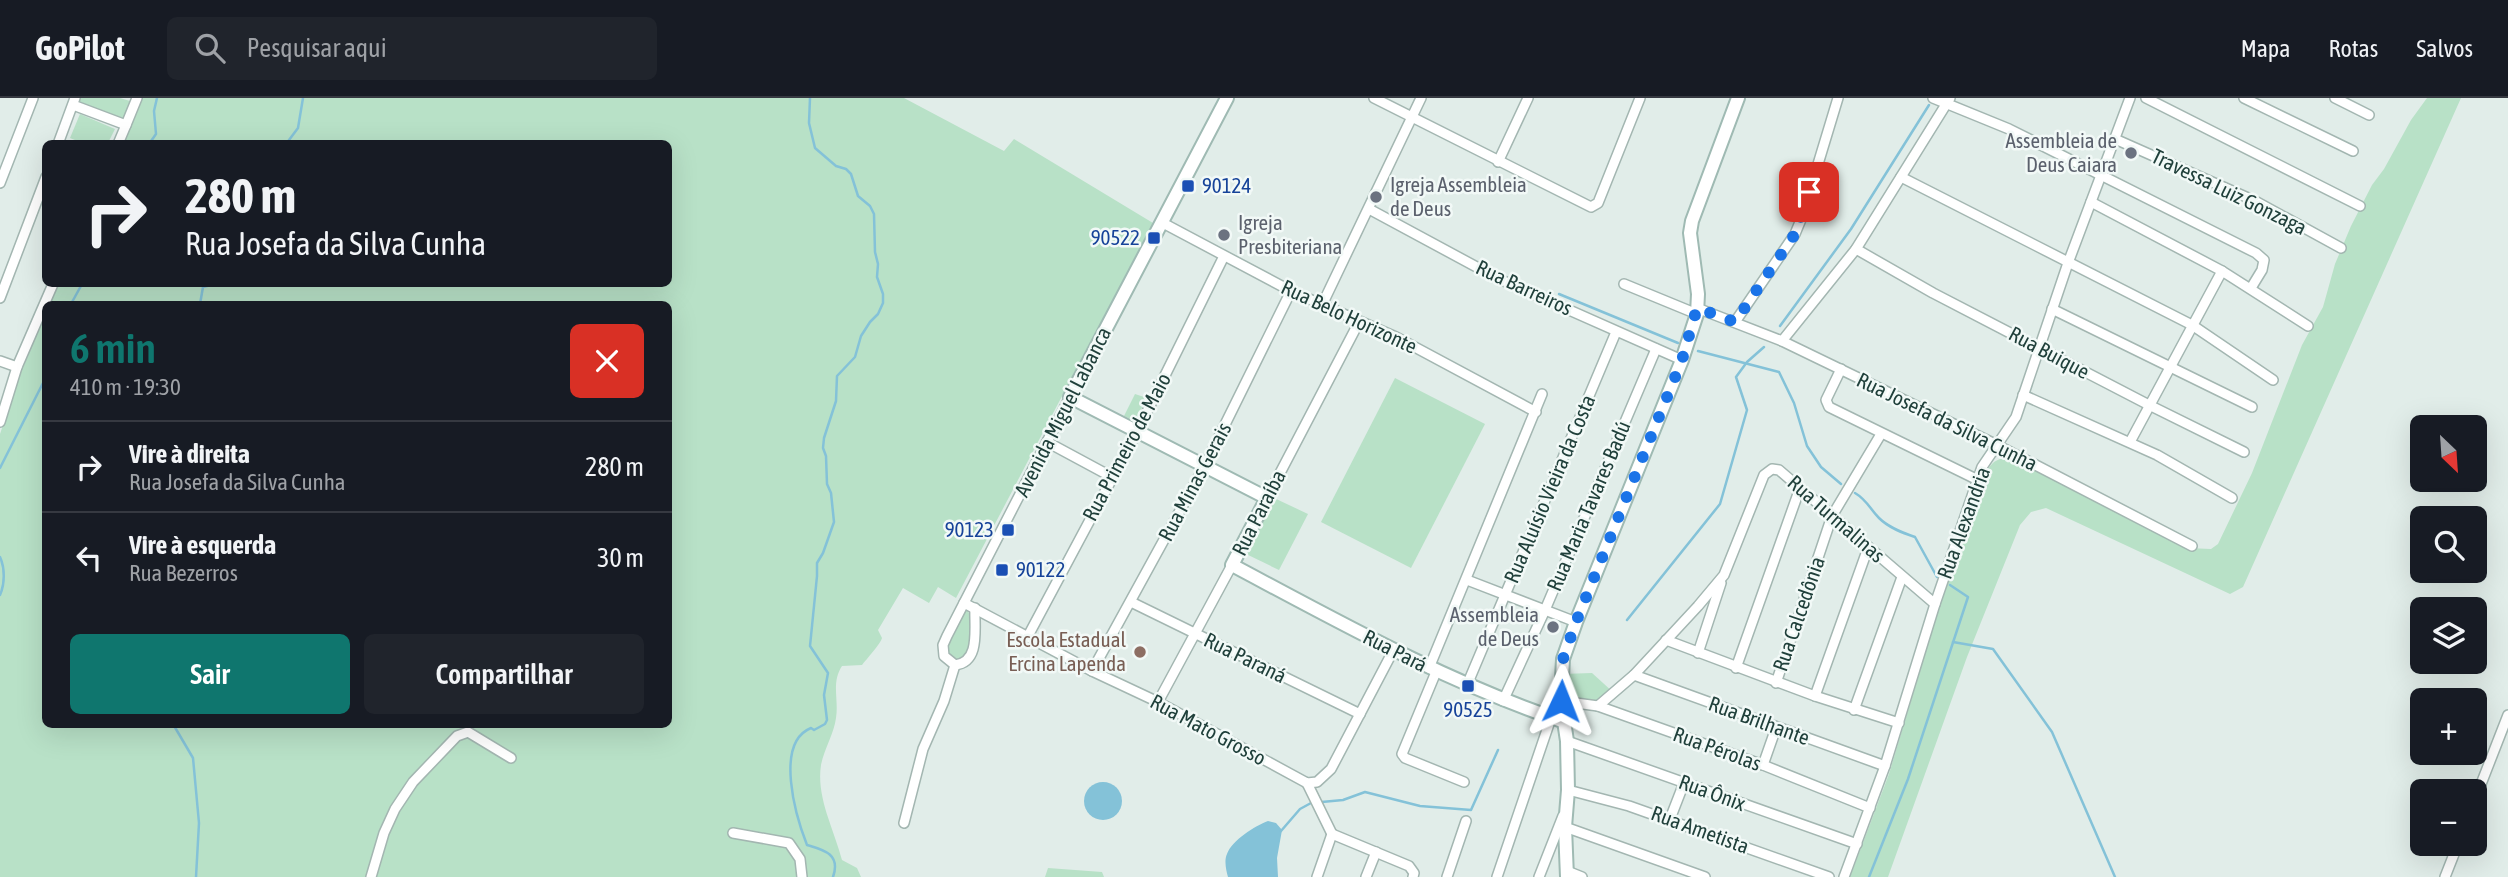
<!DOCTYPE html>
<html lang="pt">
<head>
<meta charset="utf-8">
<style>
  :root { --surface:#171b24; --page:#20242c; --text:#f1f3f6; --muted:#9ea1a6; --line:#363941; --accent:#0f766e }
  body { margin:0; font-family:"Asap Condensed",sans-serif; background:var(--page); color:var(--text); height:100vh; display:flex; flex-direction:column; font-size:26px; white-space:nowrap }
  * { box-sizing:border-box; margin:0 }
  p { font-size:23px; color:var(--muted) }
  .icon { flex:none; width:38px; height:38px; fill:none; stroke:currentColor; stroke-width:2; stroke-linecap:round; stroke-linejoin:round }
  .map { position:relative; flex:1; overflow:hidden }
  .drawer { position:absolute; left:42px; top:203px; width:630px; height:427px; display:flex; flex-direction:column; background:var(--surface); border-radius:10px; box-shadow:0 7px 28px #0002 }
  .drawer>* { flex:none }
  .hud { position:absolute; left:42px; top:42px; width:630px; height:147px; border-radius:10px; box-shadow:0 7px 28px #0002; background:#171b24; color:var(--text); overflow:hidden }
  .needle { width:46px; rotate:155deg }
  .buttons { position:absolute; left:2410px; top:317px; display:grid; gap:14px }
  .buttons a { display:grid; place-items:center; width:77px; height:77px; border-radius:10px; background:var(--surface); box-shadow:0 7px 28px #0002; font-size:35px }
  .pin { position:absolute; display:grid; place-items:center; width:60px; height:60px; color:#fff; margin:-30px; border-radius:14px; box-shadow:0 4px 10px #0006 }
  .me { position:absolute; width:77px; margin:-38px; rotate:2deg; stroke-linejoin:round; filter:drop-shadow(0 0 5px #0008) }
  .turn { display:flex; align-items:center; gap:24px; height:147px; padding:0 28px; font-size:32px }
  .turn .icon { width:91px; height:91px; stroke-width:2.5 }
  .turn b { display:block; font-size:49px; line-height:60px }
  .round { display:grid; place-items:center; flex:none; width:74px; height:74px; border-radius:10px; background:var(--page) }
  .headline { display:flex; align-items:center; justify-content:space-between; height:119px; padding:0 28px }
  h1 { font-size:42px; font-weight:600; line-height:52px; color:var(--accent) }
  .button { display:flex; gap:14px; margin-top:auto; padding:14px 28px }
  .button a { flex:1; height:80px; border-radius:10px; background:var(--accent); color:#fff; font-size:28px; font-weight:600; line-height:80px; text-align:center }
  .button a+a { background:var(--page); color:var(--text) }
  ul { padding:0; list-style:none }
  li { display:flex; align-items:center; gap:21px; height:91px; padding:0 28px; border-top:2px solid var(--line) }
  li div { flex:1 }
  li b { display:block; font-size:26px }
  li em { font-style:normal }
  header { display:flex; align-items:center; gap:42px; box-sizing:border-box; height:98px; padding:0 35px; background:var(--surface); border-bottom:2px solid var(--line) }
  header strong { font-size:33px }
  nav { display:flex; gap:38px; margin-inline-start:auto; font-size:24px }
  .search { width:490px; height:63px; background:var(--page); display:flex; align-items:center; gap:18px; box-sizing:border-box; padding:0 24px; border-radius:10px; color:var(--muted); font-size:26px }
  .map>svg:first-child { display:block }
  .green { fill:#b8e1c7 }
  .water { fill:#84c2d8 }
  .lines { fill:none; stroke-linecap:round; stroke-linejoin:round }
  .stream { stroke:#84c2d8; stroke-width:2.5 }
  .minor-casing { stroke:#a3b6b1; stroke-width:12 }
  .secondary-casing { stroke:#9fbab3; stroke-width:16 }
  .minor { stroke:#fff; stroke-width:9 }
  .secondary { stroke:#fff; stroke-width:12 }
  .route { stroke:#1a73e8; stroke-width:12; stroke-dasharray:0 21.6 }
  .worship-dot { fill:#6b7280; stroke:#f2f9f7; stroke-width:2.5 }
  .transit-dot { fill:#1a4fb4; stroke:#f2f9f7; stroke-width:2.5 }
  .education-dot { fill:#8d6e63; stroke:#f2f9f7; stroke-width:2.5 }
  .labels { text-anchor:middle; stroke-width:5; stroke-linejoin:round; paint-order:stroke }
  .worship-label { font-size:21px; fill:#5b616d; stroke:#f2f9f7; text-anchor:end }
  .transit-label { font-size:21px; fill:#164399; stroke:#f2f9f7; text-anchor:start }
  .street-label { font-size:21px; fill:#20403b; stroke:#f2f9f7 }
  .education-label { font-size:21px; fill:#785e54; stroke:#f2f9f7; text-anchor:end }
</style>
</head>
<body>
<header>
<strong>GoPilot</strong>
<div class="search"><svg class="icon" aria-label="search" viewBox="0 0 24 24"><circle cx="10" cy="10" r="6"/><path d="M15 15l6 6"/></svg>Pesquisar aqui</div>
<nav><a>Mapa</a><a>Rotas</a><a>Salvos</a></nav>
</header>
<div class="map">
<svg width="2508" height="779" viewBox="0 0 2508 779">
  <rect width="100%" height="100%" fill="#e1ede9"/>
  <g class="green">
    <path d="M81,0H120L130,3L123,21L79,5Z"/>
    <path d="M143,0H904L1004,53L1014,41L1153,125L956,500L938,489L929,505L903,490L878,532L882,540C881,545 866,562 862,567L842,568C831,585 839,601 836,620C834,636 824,651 821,667C816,699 834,731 842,762L857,770L861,779H0V336L18,282L45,216L46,626H668V206H49L58,186H668V46L123,45Z"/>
    <path d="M2427,0H2461L2243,489L2230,496L2046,410L2031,414L2020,427L1967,559L1888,779H1850L1889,676L1934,526L1985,376C1992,364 1996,360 2010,360L2188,450L2211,451L2218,446L2252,375L2302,247L2323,209L2335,166L2351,128L2372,87L2384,71L2411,22Z"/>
    <path d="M80,16L115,31L108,45H82L70,40Z"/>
    <path d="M1395,280L1485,326L1411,470L1321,424Z"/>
    <path d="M1135,296L1147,300L1135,323L1124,318Z"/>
    <path d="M1272,399L1308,416L1279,472L1244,455Z"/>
    <path d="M964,505L974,526L967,563L947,562L943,547Z"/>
    <path d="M1592,575L1614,595L1598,608L1561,603L1562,576Z"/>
    <path d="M1048,770L1102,774L1104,779H1045Z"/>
  </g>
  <g class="water">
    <circle cx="1103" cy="703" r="19"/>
    <path d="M1268,723L1276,725L1282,732L1277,760L1278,779H1228C1226,772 1224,762 1227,756C1232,742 1255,728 1268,723Z"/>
  </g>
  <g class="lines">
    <g class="stream">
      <path d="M810,0L809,25L815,50L836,68L846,71L851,76L858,98L870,108L874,116L875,154L878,166L877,179L883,196V205L878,216L870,224L861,238L855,259L837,278L836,303L824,340L823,350L826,358L827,386L831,395L834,424L823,455L817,465V478L810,548L828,575L824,597L827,622L825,626L814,632L811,630C774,645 796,719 807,747C824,752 841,756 833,779"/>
      <path d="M149,46L156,36L154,13L157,0"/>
      <path d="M286,46L298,30L303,0"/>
      <path d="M1559,196L1678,245"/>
      <path d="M71,206L82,186"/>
      <path d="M200,206L203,189L215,186"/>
      <path d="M1780,228L1851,131L1929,7"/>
      <path d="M1698,253L1779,274L1794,305L1807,348L1821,369L1841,386"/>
      <path d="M0,370L46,279"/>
      <path d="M1855,395C1867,402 1870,411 1879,420C1889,430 1903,435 1915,439L1937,479"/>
      <path d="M0,459C5,470 5,486 0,497"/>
      <path d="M1627,522L1720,406L1747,312L1736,279L1747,264L1764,249"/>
      <path d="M1953,544L1993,551L2052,634L2115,779"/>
      <path d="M173,626L193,660L199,725L196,779"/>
      <path d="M1281,733L1300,711L1311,705L1343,702L1365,694L1420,708L1471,712L1498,652"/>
      <path d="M1869,779L1908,681L1968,499L1950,487"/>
    </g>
    <g class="minor-casing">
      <g id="minor">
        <path d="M1374,0L1591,109L1598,105L1640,0"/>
        <path d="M1933,0L2009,31L2256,155L2264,162L2262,172L2251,190"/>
        <path d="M2146,0L2360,108"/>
        <path d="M2244,0L2353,53"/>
        <path d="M2335,0L2369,17"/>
        <path d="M73,7L126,27L137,0"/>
        <path d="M2115,41L2255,103L2341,150"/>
        <path d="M58,46L75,0"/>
        <path d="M118,46L126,27"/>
        <path d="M1498,64L1528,0"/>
        <path d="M1901,79L2192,227L2273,282"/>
        <path d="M0,85L33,0"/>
        <path d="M2091,104L2222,173L2308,228"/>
        <path d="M1369,111L1497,180L1682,262"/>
        <path d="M1161,124L1291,193L1396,239L1536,314"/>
        <path d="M1856,151L1933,195L2149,307L2244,354"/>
        <path d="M1624,186L1697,216"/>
        <path d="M0,200L46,79"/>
        <path d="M1322,207L1421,0"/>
        <path d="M1697,210L1782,243L1997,347L2192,448"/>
        <path d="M2052,211L2252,309"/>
        <path d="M1735,224L1795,136L1802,119L1838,0"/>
        <path d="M1782,243L1856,151L1950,0"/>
        <path d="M0,263L17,269"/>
        <path d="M1841,271L1826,302L1829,309L1978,382"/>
        <path d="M2023,297L2157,357L2232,400"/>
        <path d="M0,324L17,269L53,186"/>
        <path d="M1047,344L1112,379"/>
        <path d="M2130,344L2222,173"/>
        <path d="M1267,400L1359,224"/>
        <path d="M1467,482L1576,524"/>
        <path d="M1131,504L1360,616"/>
        <path d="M964,505L1092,573L1158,604L1307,685L1317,684L1331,671L1393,553"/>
        <path d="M975,510C974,530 981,564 955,567L944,558L943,547L947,538L1070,299"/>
        <path d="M1028,538L1138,332L1224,158"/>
        <path d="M1666,542L1815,598L1899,625"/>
        <path d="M1698,555L1721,485"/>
        <path d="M1429,570L1542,296"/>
        <path d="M1736,570L1800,390"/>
        <path d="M1092,573L1205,367L1291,193"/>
        <path d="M1436,574L1402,656L1405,660L1464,684"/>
        <path d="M1634,577L1885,668"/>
        <path d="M1776,585L1832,418L1881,336"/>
        <path d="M1467,587L1616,234"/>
        <path d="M1815,598L1868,450"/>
        <path d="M1503,603L1545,512L1656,251"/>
        <path d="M1561,603L1598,608L1763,667L1870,710"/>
        <path d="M1158,604L1232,467"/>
        <path d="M1598,608L1634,577L1698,508L1724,477L1764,377L1772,371L1779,372L1935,506"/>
        <path d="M1854,612L1902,479"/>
        <path d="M1567,643L1857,746"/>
        <path d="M1763,667L1776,630"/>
        <path d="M1307,685L1332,736"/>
        <path d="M1568,692L1629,708L1829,779"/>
        <path d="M2474,704L2508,617"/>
        <path d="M1670,721L1684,685"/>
        <path d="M904,725L923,651L944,603L955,567"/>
        <path d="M1565,729L1705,779"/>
        <path d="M733,735L789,745L800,761L802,779"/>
        <path d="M1332,736L1409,768L1414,775L1413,779"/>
        <path d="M1567,773L1582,779"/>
        <path d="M371,779L384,735L395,711L413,684L457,638L468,634L511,660"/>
        <path d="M1317,779L1332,736"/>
        <path d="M1366,779L1376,754"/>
        <path d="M1447,779L1466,723"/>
        <path d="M1497,779L1551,620"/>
        <path d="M1539,779L1563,718"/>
        <path d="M1844,779L1885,668L1935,506L1982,369L2016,319L2068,165L2130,0"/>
        <path d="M2445,779L2458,746"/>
      </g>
    </g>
    <g class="secondary-casing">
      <g id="secondary">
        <path d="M1227,0L1070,299L1267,400L1232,467C1341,525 1448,585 1565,624"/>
        <path d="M1567,779L1565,729L1568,692L1567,643L1561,603L1562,580L1563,561L1576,524L1682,262L1697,216L1698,196L1690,135L1692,123L1738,0"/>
      </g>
    </g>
    <use href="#minor" class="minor"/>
    <use href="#secondary" class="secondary"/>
  </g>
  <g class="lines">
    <path class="route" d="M1561,603L1563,561L1576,524L1682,262L1697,210L1735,224L1795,136L1809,94"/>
  </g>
  <g class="worship-dot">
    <circle cx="2131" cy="55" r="7"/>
    <circle cx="1376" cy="99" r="7"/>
    <circle cx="1224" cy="137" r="7"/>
    <circle cx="1553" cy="529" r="7"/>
  </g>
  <g class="transit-dot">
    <rect x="1181" y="81" width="14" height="14" rx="3.5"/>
    <rect x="1147" y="133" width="14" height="14" rx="3.5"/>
    <rect x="1001" y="425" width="14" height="14" rx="3.5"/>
    <rect x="995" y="465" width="14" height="14" rx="3.5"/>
    <rect x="1461" y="581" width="14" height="14" rx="3.5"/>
  </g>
  <circle class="education-dot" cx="1140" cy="554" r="7"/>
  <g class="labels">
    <g class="worship-label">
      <text x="2117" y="50">Assembleia de<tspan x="2117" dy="24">Deus Caiara</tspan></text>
      <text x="1390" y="94" text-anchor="start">Igreja Assembleia<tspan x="1390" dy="24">de Deus</tspan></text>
      <text x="1238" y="132" text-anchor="start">Igreja<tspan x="1238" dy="24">Presbiteriana</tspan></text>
      <text x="1539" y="524">Assembleia<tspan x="1539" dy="24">de Deus</tspan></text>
    </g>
    <g class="transit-label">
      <text x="1202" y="95">90124</text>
      <text x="1140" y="147" text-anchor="end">90522</text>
      <text x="994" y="439" text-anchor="end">90123</text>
      <text x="1016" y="479">90122</text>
      <text x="1468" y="619" text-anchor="middle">90525</text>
    </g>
    <g class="street-label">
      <text transform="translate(2229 94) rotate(26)" y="7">Travessa Luiz Gonzaga</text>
      <text transform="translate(1524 190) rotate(25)" y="7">Rua Barreiros</text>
      <text transform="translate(1349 219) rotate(25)" y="7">Rua Belo Horizonte</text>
      <text transform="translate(2049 255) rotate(28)" y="7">Rua Buique</text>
      <text transform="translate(1063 314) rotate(-63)" y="7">Avenida Miguel Labanca</text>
      <text transform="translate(1947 324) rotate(26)" y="7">Rua Josefa da Silva Cunha</text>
      <text transform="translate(1127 349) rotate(-62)" y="7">Rua Primeiro de Maio</text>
      <text transform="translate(1195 384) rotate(-62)" y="7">Rua Minas Gerais</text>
      <text transform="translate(1550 391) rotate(-67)" y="7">Rua Aluísio Vieira da Costa</text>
      <text transform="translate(1589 408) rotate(-67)" y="7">Rua Maria Tavares Badú</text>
      <text transform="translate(1259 415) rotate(-63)" y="7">Rua Paraíba</text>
      <text transform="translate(1836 421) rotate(41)" y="7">Rua Turmalinas</text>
      <text transform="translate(1964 425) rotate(-70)" y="7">Rua Alexandria</text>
      <text transform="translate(1799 516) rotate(-71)" y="7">Rua Calcedônia</text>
      <text transform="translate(1395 553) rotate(27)" y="7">Rua Pará</text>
      <text transform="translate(1245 560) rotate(26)" y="7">Rua Paraná</text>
      <text transform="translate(1759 623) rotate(20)" y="7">Rua Brilhante</text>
      <text transform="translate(1208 632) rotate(28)" y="7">Rua Mato Grosso</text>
      <text transform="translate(1717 651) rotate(20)" y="7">Rua Pérolas</text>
      <text transform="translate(1712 695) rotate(20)" y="7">Rua Ônix</text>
      <text transform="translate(1700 732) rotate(20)" y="7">Rua Ametista</text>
    </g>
    <g class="education-label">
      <text x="1126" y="549">Escola Estadual<tspan x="1126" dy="24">Ercina Lapenda</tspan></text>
    </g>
  </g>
</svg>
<div class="buttons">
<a><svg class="needle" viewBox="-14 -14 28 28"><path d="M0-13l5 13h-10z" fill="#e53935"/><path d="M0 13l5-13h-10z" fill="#9ea1a6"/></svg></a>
<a><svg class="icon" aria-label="search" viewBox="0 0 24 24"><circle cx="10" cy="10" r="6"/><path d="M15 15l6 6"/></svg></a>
<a><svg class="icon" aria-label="layers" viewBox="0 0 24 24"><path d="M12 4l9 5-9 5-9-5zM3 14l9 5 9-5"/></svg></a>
<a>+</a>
<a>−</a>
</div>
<div class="pin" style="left:1809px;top:94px;background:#d93025"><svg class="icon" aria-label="arrive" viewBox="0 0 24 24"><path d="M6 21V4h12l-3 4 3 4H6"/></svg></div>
<svg class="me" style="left:1561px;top:603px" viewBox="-20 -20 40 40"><path d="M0-17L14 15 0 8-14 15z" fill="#1a73e8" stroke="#fff" stroke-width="4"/></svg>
<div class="hud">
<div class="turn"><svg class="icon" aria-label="right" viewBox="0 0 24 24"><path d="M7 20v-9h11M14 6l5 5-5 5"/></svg><div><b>280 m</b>Rua Josefa da Silva Cunha</div></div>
</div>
<section class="drawer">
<div class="headline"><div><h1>6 min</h1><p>410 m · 19:30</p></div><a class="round" style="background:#d93025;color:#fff"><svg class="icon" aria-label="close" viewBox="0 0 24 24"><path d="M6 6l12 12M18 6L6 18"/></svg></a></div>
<ul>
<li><svg class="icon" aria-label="right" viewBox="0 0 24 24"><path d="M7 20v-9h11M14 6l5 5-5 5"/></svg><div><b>Vire à direita</b><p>Rua Josefa da Silva Cunha</p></div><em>280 m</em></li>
<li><svg class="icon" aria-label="left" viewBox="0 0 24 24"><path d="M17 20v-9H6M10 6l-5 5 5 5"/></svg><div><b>Vire à esquerda</b><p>Rua Bezerros</p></div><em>30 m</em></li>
</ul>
<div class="button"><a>Sair</a><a>Compartilhar</a></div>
</section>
</div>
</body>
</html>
